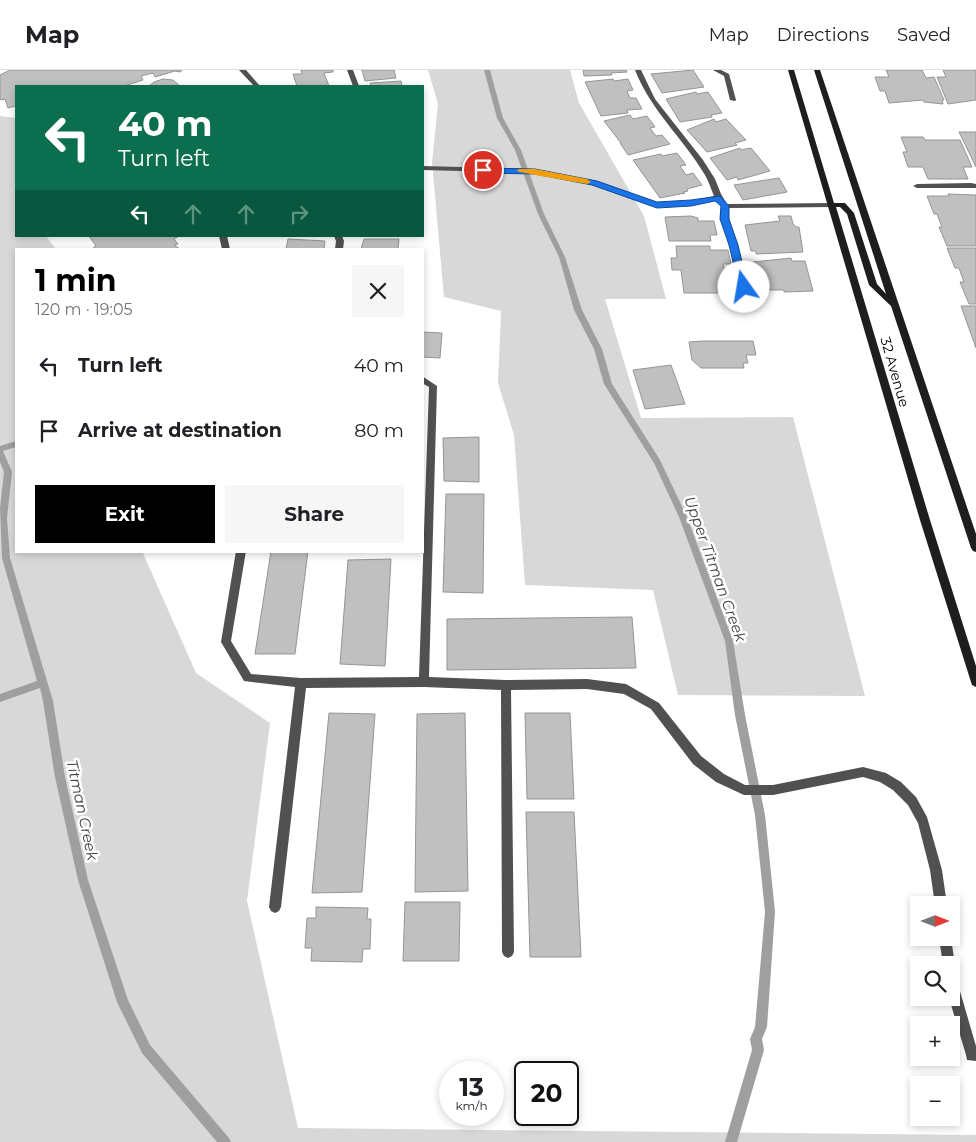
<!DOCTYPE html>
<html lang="en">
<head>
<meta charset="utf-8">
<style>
  :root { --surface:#fff; --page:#f6f6f6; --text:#202124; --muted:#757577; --line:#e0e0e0; --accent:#000 }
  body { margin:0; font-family:Montserrat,sans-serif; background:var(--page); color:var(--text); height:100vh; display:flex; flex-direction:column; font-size:19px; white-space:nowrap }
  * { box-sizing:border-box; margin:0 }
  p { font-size:16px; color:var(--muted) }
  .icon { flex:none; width:28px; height:28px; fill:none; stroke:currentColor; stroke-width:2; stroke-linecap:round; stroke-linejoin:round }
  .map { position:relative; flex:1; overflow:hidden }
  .drawer { position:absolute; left:15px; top:178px; width:409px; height:305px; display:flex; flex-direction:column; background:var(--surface); border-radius:0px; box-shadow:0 2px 8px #0003 }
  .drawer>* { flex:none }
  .banner { position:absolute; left:15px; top:15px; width:409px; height:152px; border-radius:0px; box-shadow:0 2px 8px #0003; background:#0b6e4f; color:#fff; overflow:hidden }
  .needle { width:32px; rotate:90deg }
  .fabs { position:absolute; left:910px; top:826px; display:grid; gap:10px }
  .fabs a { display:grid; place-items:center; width:50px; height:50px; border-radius:0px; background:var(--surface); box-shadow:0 2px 8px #0003; font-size:25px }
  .speed { position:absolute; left:439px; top:991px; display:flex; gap:10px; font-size:25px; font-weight:700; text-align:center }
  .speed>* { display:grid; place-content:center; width:65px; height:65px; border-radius:50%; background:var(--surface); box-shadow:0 2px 8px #0003; line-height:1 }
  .speed small { font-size:12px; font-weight:400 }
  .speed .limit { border:2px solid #111; border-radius:8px; background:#fff; color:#111 }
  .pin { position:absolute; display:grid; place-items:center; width:42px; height:42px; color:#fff; margin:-21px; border:2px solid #fff; border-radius:50%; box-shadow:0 1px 5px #0007 }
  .me { position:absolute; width:55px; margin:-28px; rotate:347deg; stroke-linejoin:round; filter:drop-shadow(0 0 4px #0008) }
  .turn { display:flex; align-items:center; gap:18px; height:105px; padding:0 20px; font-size:22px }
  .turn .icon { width:65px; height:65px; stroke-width:2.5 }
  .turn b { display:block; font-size:35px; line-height:42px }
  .lanes { display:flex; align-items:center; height:48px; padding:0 20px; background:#0003; justify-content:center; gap:25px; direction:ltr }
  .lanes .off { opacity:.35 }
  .round { display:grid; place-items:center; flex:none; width:52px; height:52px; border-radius:0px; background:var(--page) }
  .overview { display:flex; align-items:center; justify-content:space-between; height:85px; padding:0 20px }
  h1 { font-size:30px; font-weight:700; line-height:38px; color:var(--accent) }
  .primary-button { display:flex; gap:10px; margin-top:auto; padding:10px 20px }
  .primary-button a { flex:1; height:58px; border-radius:0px; background:var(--accent); color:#fff; font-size:20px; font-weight:700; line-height:58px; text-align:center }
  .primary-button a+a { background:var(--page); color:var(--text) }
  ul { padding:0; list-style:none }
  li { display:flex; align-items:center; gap:15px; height:65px; padding:0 20px }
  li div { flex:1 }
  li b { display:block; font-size:19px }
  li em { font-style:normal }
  header { display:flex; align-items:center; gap:30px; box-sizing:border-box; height:70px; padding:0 25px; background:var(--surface); border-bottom:1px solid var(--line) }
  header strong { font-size:24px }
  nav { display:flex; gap:28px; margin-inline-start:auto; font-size:18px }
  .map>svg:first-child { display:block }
  .green { fill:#d8d8d8 }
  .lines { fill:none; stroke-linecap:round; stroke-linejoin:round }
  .stream { fill:#9f9f9f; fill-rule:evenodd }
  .building { fill:#c0c0c0; stroke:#959595 }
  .service { fill:#515151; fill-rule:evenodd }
  .secondary { fill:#1e1e1e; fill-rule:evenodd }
  .route { fill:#1a73e8; stroke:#114b97 }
  .slow { fill:#f59e0b }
  .labels { text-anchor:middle; stroke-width:5; stroke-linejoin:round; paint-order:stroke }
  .street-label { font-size:14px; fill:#000; stroke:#fff }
  .water-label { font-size:15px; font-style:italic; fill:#404040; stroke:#fff }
</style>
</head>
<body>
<header>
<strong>Map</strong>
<nav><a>Map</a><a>Directions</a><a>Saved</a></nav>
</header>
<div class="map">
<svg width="976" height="1072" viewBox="0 0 976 1072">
  <rect width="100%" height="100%" fill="#fff"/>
  <g class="green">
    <path d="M428,0H570L579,33L644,146L666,229H605L641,348L793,347L865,626L678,625L653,520L525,515L514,365L498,313L501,241L444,227L432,92L438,34Z"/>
    <path d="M0,46L16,48V166H46L56,179H16V481H142L196,603L270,653L247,831L298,1058L976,1065V1072H0Z"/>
  </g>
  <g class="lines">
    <g class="stream">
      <path d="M484,0H490L503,48L521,80L544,144L565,187L582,240L602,279L612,314L660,390L687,447L733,571L745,645L765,745L775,842L767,957L762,969L764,980L737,1072H725L752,980L750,969L755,957L765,842L755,745L735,645L725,571L679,447L654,393L604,314L594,279L574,240L559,187L538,144L515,80L497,48Z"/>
      <path d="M16,371V377L3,381L12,402L7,448L10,488L53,631L65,707L88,810L128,930L150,975L229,1068L231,1072H217L142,983L117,932L78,810L55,707L43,631L40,618L0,632V624L37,611L2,488L0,438L4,402L0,392V376Z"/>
    </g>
  </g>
  <g class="building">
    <path d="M10,0H182L180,2L175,1L155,7L153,3L141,6L143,10L124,16H16V36L8,38L5,29L1,30L0,29V5Z"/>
    <path d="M301,0H333V2L324,3L329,16H297L293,4H302Z"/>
    <path d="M362,0H394L396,8L365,11Z"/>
    <path d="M583,0H626L627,2L611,3L612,5L584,6Z"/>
    <path d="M693,0L704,17L662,23L651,4Z"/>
    <path d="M886,0H922L926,8L934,7L944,30H942L943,34L924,32L923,30L889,33L885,21H880L875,7H889Z"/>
    <path d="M943,0H976V30L948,34L937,7H946Z"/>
    <path d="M163,9L173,10L180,16H149L154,12Z"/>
    <path d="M613,9L614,11L628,9L633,20L627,21L630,28H636L642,39L627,40L628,43L601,46L585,12Z"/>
    <path d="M401,11L402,16H371L370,13Z"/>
    <path d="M696,22L697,24L708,22L722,43L711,45L712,47L680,52L666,29Z"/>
    <path d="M630,45L633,49L647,46L655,57L650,58L656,66L662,65L670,74L628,85L620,73H621L604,51Z"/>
    <path d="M714,49L716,52L726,49L746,70L735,73L737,75L707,82L687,60Z"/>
    <path d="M959,62H976V97Z"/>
    <path d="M901,67H923L925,70H960L972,97H963L968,109H928L923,97H908L903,82H907Z"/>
    <path d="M740,78L741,80L751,78L770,101L738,110L737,107L727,110L710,88Z"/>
    <path d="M677,83L686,95L680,96L686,105L693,103L702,115L687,119L688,121L683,122L685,123L660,128L633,90L661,84L662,86Z"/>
    <path d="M779,108L787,122L743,130L734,115Z"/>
    <path d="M948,124L976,125V176H947L939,157H942L937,144H934L927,126H949Z"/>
    <path d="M691,146L698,148V151H714L717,165H710L711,171H669L665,147Z"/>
    <path d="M778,146H791L793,154L796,157H799L803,182L756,184V181H751L745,155L780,151Z"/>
    <path d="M89,166H179L174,169L178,174L174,175L180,179H92L96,176Z"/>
    <path d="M288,169L325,171L324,179H286Z"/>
    <path d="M364,169H399L398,179H361Z"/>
    <path d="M676,176H710V180H728L731,194H723L726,205H733L737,221H718V223H684L681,200H672L671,188H677Z"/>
    <path d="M947,178H976V234H969L960,212H964L959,198H955Z"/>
    <path d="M791,188L792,191H805L813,221L784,222V220H760L753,192Z"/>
    <path d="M961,236H976V278Z"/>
    <path d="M422,262L442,263L440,288L422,287Z"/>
    <path d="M704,271H753L756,285H746L748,293H743L744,298H701L692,290L689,272Z"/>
    <path d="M671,295L685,334L645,339L633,300Z"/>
    <path d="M479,367V412L444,411L443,368Z"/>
    <path d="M446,424H484L483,523L443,522Z"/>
    <path d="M271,481H308L295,584H255Z"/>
    <path d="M391,489L385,596L340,594L348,490Z"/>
    <path d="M632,547L636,598L447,600V549Z"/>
    <path d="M329,643L375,644L362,822L312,823Z"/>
    <path d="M465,643L468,821L415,822L417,644Z"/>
    <path d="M525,643H570L574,729H527Z"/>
    <path d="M526,742H574L581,887H530Z"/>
    <path d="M405,832H460L459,891H403Z"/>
    <path d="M316,837L368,838L367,849H371L370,879H363L362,892L311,891L312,878H305L307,848H316Z"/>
  </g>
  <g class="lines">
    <g class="service">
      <path d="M239,0H246L260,16H254Z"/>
      <path d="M347,0H353L359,16H353Z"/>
      <path d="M635,0H641L655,29L703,90L715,109L721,124L727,134L832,133L836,135L832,137L729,138L728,149L738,175L748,217L747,219H741L740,217L730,175L720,149L721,136L717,130L691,135L657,137L592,115L535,103L422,100V96L535,99L597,111L658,133L691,131L714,126C711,119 709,112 705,105C683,68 651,41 635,0Z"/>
      <path d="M713,0H721L729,4L736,30L735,31L730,30L724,6Z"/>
      <path d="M971,113L976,114V118H917L913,116L917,114Z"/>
      <path d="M219,166H227L230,179H222Z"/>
      <path d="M334,166H342L344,171L343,179H335L336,171Z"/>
      <path d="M422,306L437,316L429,607L506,610L587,609L626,614L659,633L701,686L724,704L745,715H773L863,697L886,703L901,712L916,727L927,747L942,800L947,835H935L930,800L918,753L908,735L893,720L880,712L863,707L773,725H744L716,712L693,694L651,639L624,624L587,619L511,620L514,882L512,886L508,888L504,886L502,882L501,620L424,617L306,618L281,837L279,841L275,843L271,841L269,837L295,617L244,611L221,572L236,481H246L231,571L251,604L301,608L419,607L429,317L422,313Z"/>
      <path d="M939,868H951L955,895L953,899L951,900V895H943Z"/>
      <path d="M951,905L955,907L957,911L976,976V991L967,990L966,985L949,928H951Z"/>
    </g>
    <path class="secondary" d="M788,0H794L834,133H845L854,143L877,214L886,224L814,0H820L976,464V482L973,481L971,478L891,236L869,215L847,144L840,137H836L930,450L976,596V617L972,615L971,612L920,450Z"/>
  </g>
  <path class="route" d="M480,98L535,99L597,111L657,132L691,130L720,126L729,136V149L738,175L748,217L744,220L739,217L729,175L720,149L721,136L715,131L691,136L657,138L592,115L535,104L483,103L479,100Z"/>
  <path class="slow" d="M519,99H535L587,109L591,112L587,114C578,112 520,103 517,101Z"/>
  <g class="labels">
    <g class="street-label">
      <text transform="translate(895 302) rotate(74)" y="5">32 Avenue</text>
    </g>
    <g class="water-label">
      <text transform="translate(715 499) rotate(70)" y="5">Upper Titman Creek</text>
      <text transform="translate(82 740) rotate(78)" y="5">Titman Creek</text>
    </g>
  </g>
</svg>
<div class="fabs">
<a><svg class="needle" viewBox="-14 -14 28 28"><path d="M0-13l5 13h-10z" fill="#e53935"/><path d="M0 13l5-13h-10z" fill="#757577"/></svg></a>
<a><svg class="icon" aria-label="search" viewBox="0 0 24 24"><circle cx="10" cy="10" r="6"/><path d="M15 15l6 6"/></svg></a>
<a>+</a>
<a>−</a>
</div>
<div class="speed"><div>13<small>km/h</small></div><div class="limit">20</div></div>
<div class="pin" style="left:483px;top:100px;background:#d93025"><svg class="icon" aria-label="arrive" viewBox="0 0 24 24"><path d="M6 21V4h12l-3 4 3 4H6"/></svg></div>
<svg class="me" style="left:744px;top:217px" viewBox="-20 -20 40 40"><circle r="19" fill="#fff"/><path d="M0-13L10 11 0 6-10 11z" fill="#1a73e8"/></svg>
<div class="banner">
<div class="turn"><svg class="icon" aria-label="left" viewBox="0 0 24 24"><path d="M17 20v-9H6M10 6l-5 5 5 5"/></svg><div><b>40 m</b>Turn left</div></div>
<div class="lanes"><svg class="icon" aria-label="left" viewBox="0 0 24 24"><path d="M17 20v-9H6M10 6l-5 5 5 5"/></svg><svg class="icon off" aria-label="ahead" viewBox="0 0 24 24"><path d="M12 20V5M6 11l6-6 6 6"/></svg><svg class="icon off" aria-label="ahead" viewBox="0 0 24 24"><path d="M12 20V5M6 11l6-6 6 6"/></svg><svg class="icon off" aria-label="right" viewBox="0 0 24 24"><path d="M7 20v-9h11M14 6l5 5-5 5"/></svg></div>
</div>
<section class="drawer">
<div class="overview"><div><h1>1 min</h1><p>120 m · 19:05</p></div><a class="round"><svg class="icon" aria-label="close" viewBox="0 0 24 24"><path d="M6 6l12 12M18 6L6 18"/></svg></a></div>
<ul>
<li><svg class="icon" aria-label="left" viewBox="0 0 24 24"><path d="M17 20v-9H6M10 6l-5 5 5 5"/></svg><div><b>Turn left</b></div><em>40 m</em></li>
<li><svg class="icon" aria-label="arrive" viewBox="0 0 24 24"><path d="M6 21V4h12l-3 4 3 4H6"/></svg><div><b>Arrive at destination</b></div><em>80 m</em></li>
</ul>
<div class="primary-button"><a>Exit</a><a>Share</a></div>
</section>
</div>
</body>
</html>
